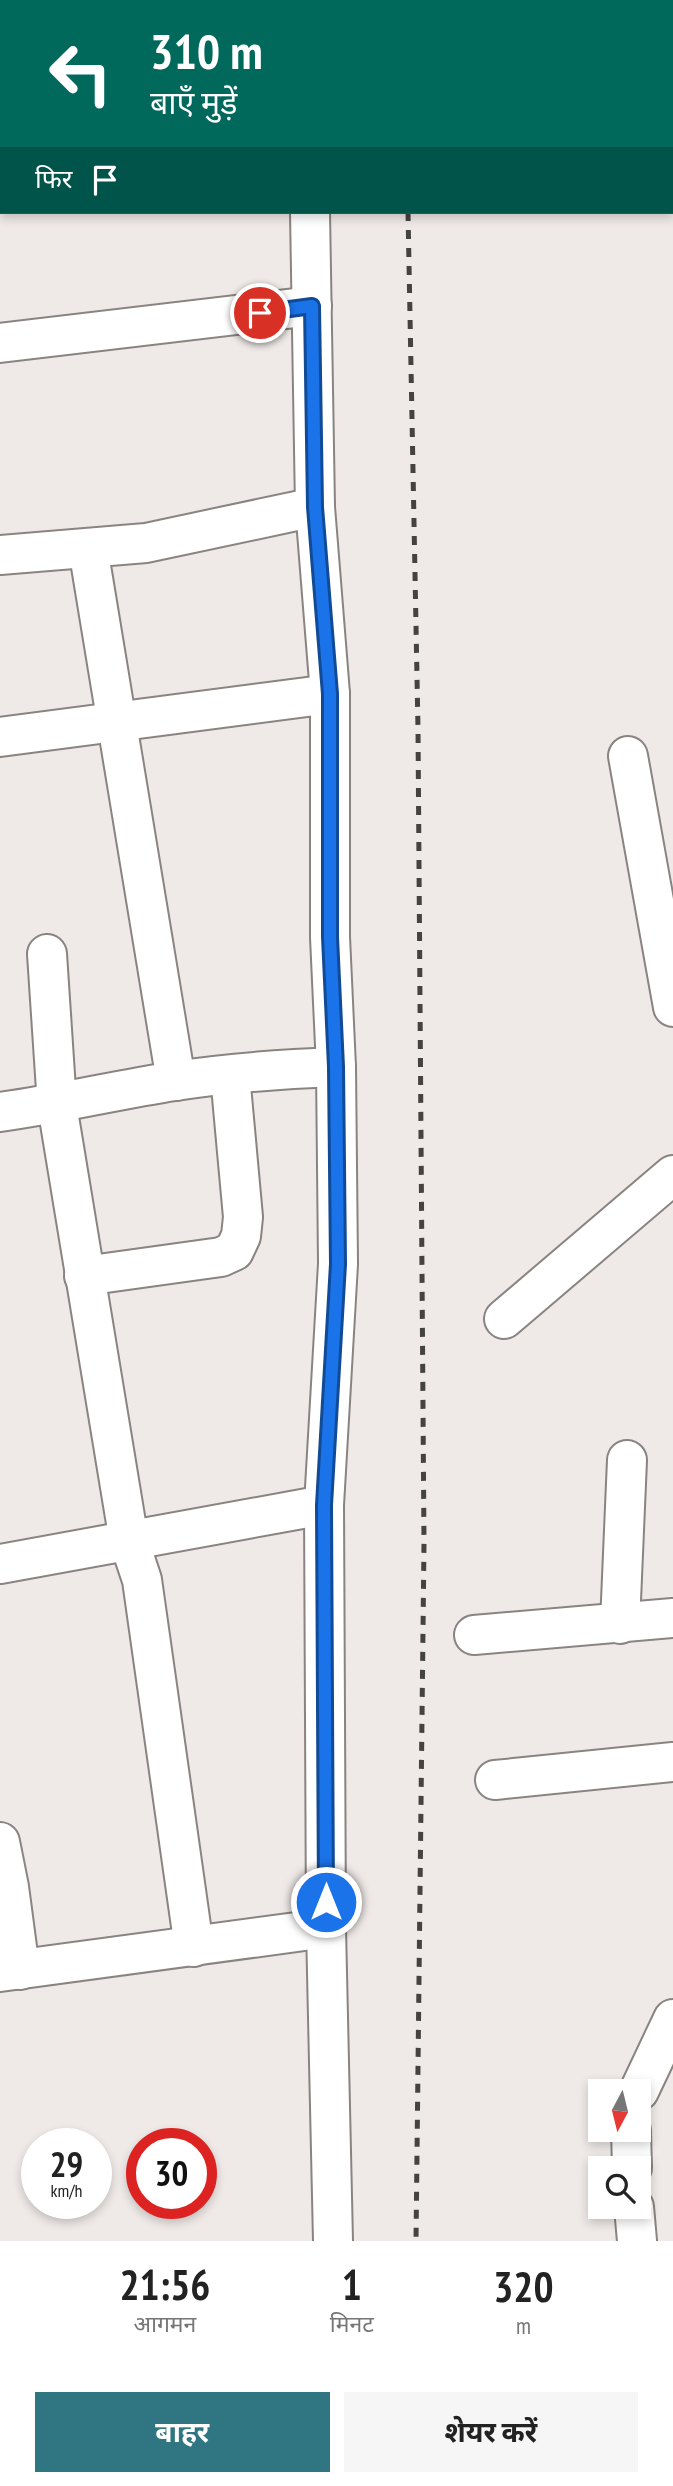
<!DOCTYPE html>
<html lang="hi">
<head>
<meta charset="utf-8">
<style>
  :root { --surface:#fff; --page:#f6f6f6; --text:#222; --muted:#767676; --accent:#2f7682 }
  body { margin:0; font-family:"PT Sans Narrow","Noto Sans Devanagari",sans-serif; background:var(--page); color:var(--text); height:100vh; display:flex; flex-direction:column; font-size:26px; white-space:nowrap }
  * { box-sizing:border-box; margin:0 }
  p { font-size:23px; color:var(--muted) }
  .icon { flex:none; width:38px; height:38px; fill:none; stroke:currentColor; stroke-width:2; stroke-linecap:round; stroke-linejoin:round }
  .map { position:relative; height:2241px; overflow:hidden }
  .side { display:flex; flex-direction:column; background:var(--surface); flex:1 }
  .side>* { flex:none }
  .guide { position:absolute; left:0px; top:0px; width:674px; height:214px; box-shadow:0 4px 10px #0003; background:#00695c; color:#fff; overflow:hidden }
  .needle { width:46px; rotate:187deg }
  .tools { position:absolute; left:588px; top:2079px; display:grid; gap:14px }
  .tools a { display:grid; place-items:center; width:63px; height:63px; border-radius:0px; background:var(--surface); box-shadow:0 4px 10px #0003; font-size:35px }
  .speed { position:absolute; left:21px; top:2128px; display:flex; gap:14px; font-size:35px; font-weight:700; text-align:center }
  .speed>* { display:grid; place-content:center; width:91px; height:91px; border-radius:50%; background:var(--surface); box-shadow:0 4px 10px #0003; line-height:1 }
  .speed small { font-size:18px; font-weight:400 }
  .speed .limit { border:10px solid #d22; background:#fff; color:#111 }
  .pin { position:absolute; display:grid; place-items:center; width:60px; height:60px; color:#fff; margin:-30px; border:4px solid #fff; border-radius:50%; box-shadow:0 2px 7px #0007 }
  .me { position:absolute; width:77px; margin:-38px; rotate:0deg; stroke-linejoin:round; filter:drop-shadow(0 0 5px #0008) }
  .turn { display:flex; align-items:center; gap:24px; height:147px; padding:0 35px; font-size:32px }
  .turn .icon { width:91px; height:91px; stroke-width:2.5 }
  .turn b { display:block; font-size:49px; line-height:60px }
  .then { display:flex; align-items:center; height:66px; padding:0 35px; background:#0003; gap:14px; font-size:26px }
  .eta { display:flex; justify-content:space-evenly; align-items:center; height:119px; text-align:center }
  .eta b { font-size:42px; font-weight:700; line-height:49px }
  .primary-button { display:flex; gap:14px; margin-top:auto; padding:14px 35px }
  .primary-button a { flex:1; height:80px; border-radius:0px; background:var(--accent); color:#fff; font-size:28px; font-weight:700; line-height:80px; text-align:center }
  .primary-button a+a { background:var(--page); color:var(--text) }
  .map>svg:first-child { display:block }
  .lines { fill:none; stroke-linecap:round; stroke-linejoin:round }
  .minor-casing { stroke:#898481; stroke-width:42 }
  .minor { stroke:#fff; stroke-width:38 }
  .rail { stroke:#454341; stroke-width:5; stroke-dasharray:9 9; stroke-linecap:butt }
  .route-casing { stroke:#114b97; stroke-width:18 }
  .route { stroke:#1a73e8; stroke-width:12 }
</style>
</head>
<body>
<div class="map">
<svg width="673" height="2241" viewBox="0 0 673 2241">
  <rect width="100%" height="100%" fill="#efeae7"/>
  <g class="lines">
    <g class="minor-casing">
      <g id="minor">
        <path d="M307,0V2"/>
        <path d="M0,137H2"/>
        <path d="M310,212L315,507L330,694V937L336,1067L338,1264L324,1505L326,1928L333,2241"/>
        <path d="M0,343L312,306"/>
        <path d="M88,548L176,1081"/>
        <path d="M0,555L146,543L315,507"/>
        <path d="M0,737L330,694"/>
        <path d="M628,756L673,1007"/>
        <path d="M47,954L57,1105L129,1541L142,1580L194,1947"/>
        <path d="M0,1112C59,1104 116,1090 175,1081C228,1073 282,1069 336,1067"/>
        <path d="M84,1276L221,1257L234,1251L241,1236L243,1217L230,1075"/>
        <path d="M504,1319L673,1175"/>
        <path d="M0,1564L324,1505"/>
        <path d="M620,1624L627,1460"/>
        <path d="M474,1635L673,1618"/>
        <path d="M495,1780L673,1762"/>
        <path d="M0,1842L9,1887L20,1970"/>
        <path d="M0,1972L326,1928"/>
        <path d="M639,2091L673,2019"/>
        <path d="M631,2130L632,2168"/>
        <path d="M634,2207L637,2241"/>
      </g>
    </g>
    <use href="#minor" class="minor"/>
    <g class="rail">
      <path d="M404,0V2"/>
      <path d="M623,0V2"/>
      <path d="M672,199L673,203"/>
      <path d="M408,212L418,729L424,1543L416,2241"/>
    </g>
  </g>
  <g class="lines">
    <g class="route-casing">
      <path id="route" d="M260,313L312,306L315,507L330,694V937L336,1067L338,1264L324,1505L326,1902"/>
    </g>
    <use href="#route" class="route"/>
  </g>
</svg>
<div class="tools">
<a><svg class="needle" viewBox="-14 -14 28 28"><path d="M0-13l5 13h-10z" fill="#e53935"/><path d="M0 13l5-13h-10z" fill="#767676"/></svg></a>
<a><svg class="icon" aria-label="search" viewBox="0 0 24 24"><circle cx="10" cy="10" r="6"/><path d="M15 15l6 6"/></svg></a>
</div>
<div class="speed"><div>29<small>km/h</small></div><div class="limit">30</div></div>
<div class="pin" style="left:260px;top:313px;background:#d93025"><svg class="icon" aria-label="arrive" viewBox="0 0 24 24"><path d="M6 21V4h12l-3 4 3 4H6"/></svg></div>
<svg class="me" style="left:326px;top:1902px" viewBox="-20 -20 40 40"><circle r="17" fill="#1a73e8" stroke="#fff" stroke-width="3"/><path d="M0-11L8 9 0 5-8 9z" fill="#fff"/></svg>
<div class="guide">
<div class="turn"><svg class="icon" aria-label="left" viewBox="0 0 24 24"><path d="M17 20v-9H6M10 6l-5 5 5 5"/></svg><div><b>310 m</b>बाएँ मुड़ें</div></div>
<div class="then">फिर<svg class="icon" aria-label="arrive" viewBox="0 0 24 24"><path d="M6 21V4h12l-3 4 3 4H6"/></svg></div>
</div>
</div>
<section class="side">
<div class="eta">
<div><b>21:56</b><p>आगमन</p></div>
<div><b>1</b><p>मिनट</p></div>
<div><b>320</b><p>m</p></div>
</div>
<div class="primary-button"><a>बाहर</a><a>शेयर करें</a></div>
</section>
</body>
</html>
